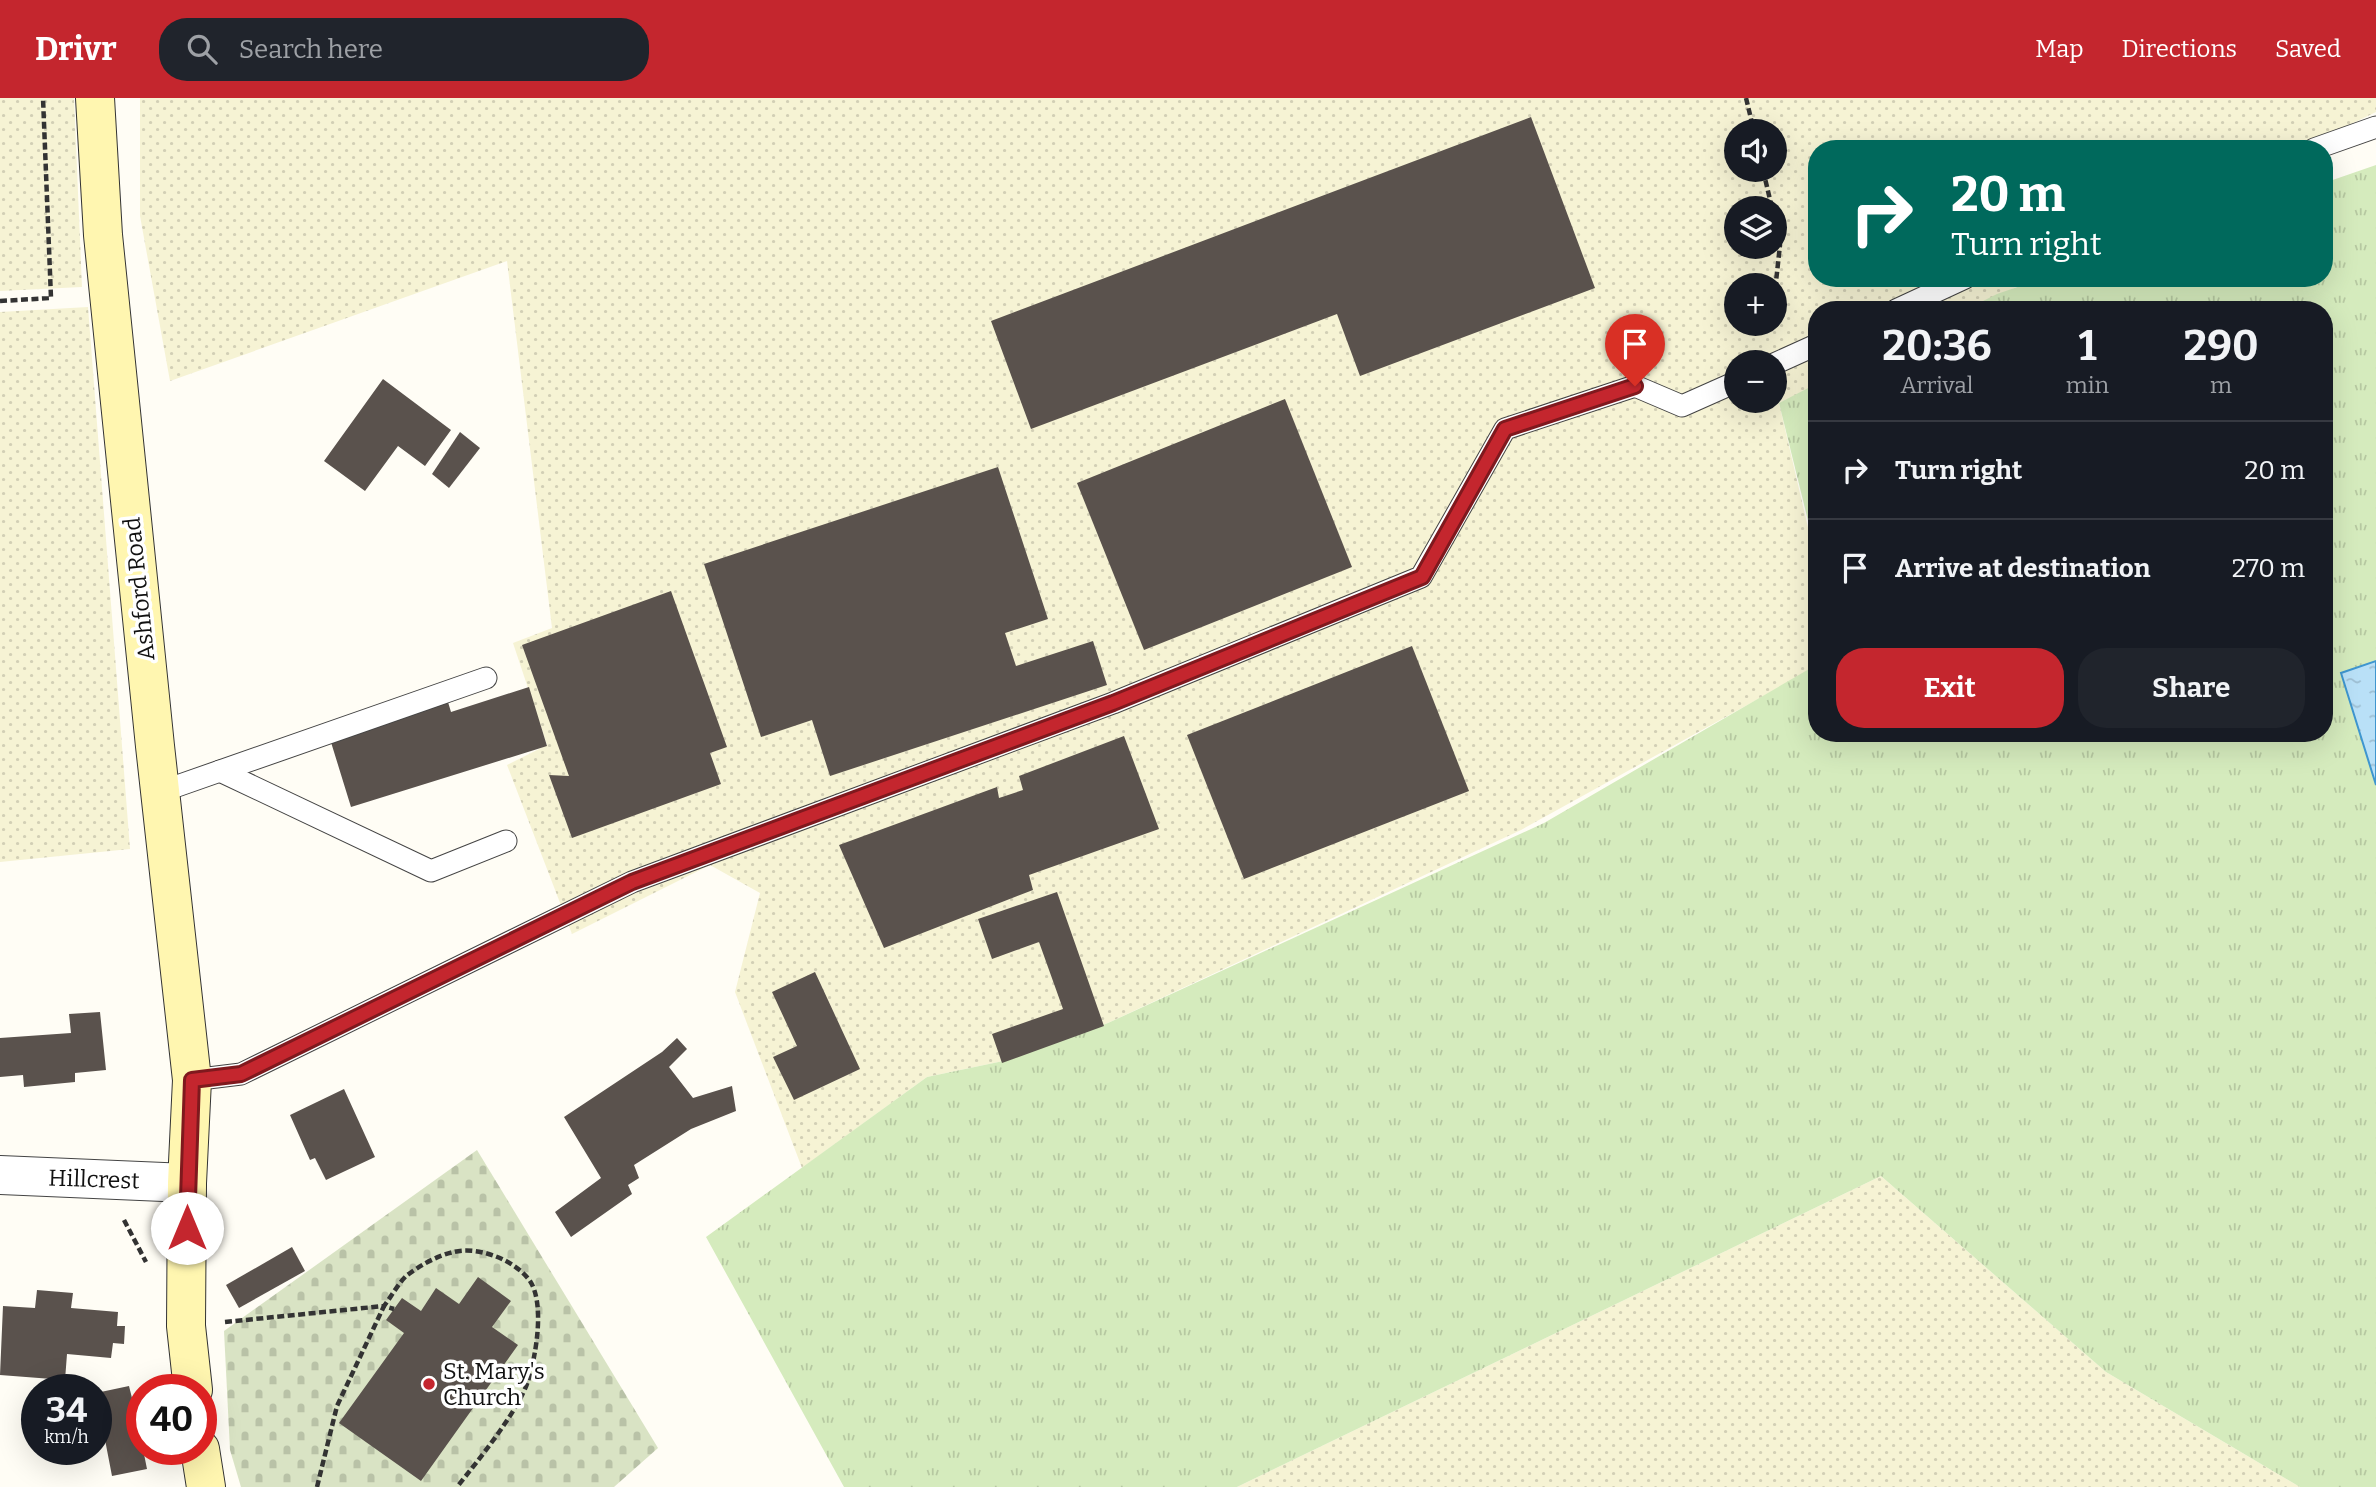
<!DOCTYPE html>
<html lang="en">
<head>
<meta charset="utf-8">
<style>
  :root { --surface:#171b24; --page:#20242c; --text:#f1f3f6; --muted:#9ea1a6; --line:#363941; --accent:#c4262e }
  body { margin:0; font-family:Bitter,serif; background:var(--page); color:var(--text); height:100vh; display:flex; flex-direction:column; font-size:26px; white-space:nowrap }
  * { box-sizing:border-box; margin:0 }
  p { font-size:23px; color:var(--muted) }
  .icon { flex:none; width:38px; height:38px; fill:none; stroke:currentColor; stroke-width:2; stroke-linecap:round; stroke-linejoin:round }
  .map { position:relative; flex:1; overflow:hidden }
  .side { position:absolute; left:1808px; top:203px; width:525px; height:441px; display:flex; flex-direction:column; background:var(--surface); border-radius:28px; box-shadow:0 7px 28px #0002 }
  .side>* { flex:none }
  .banner { position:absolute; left:1808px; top:42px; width:525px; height:147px; border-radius:28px; box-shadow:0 7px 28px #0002; background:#00695c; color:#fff; overflow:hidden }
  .tools { position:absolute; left:1724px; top:21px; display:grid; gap:14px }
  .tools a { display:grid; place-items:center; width:63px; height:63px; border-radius:50%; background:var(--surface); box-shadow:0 7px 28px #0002; font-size:35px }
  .speed { position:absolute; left:21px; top:1276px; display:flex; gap:14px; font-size:35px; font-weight:700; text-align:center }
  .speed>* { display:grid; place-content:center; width:91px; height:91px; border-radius:50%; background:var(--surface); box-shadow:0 7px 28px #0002; line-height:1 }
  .speed small { font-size:18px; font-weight:400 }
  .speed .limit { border:10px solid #d22; background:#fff; color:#111 }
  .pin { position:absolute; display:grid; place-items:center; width:60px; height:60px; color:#fff; margin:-72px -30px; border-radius:50% 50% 50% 0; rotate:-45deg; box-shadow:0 0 7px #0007 }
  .pin .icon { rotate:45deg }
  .me { position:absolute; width:77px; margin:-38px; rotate:0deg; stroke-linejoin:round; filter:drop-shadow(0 0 5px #0008) }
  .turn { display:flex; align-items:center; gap:24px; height:147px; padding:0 28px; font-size:32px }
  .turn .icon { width:91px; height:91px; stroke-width:2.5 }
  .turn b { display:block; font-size:49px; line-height:60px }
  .eta { display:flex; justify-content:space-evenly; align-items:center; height:119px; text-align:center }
  .eta b { font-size:42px; font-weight:700; line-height:49px }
  .action { display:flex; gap:14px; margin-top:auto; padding:14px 28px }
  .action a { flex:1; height:80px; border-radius:28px; background:var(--accent); color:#fff; font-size:28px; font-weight:700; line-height:80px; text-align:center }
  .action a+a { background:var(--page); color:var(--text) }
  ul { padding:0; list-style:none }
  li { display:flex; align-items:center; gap:21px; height:98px; padding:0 28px; border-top:2px solid var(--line) }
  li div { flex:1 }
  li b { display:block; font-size:26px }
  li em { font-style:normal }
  header { display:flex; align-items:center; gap:42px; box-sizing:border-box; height:98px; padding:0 35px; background:var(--accent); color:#fff }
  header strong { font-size:33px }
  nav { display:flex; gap:38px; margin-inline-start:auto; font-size:24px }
  .search { width:490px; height:63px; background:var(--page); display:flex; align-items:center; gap:18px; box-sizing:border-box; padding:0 24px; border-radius:28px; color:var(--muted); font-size:26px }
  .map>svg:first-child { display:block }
  .farmland { fill:url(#farmland-dots); fill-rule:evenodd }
  .grass { fill:url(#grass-tufts) }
  .cemetery { fill:url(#cemetery-stones) }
  .water { fill:url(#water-ripples); stroke:#3f96cf; stroke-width:2 }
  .building { fill:#5a524d }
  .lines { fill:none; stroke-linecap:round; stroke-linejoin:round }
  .lane-casing { stroke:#444; stroke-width:23 }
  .street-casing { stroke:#444; stroke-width:40 }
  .secondary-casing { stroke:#333; stroke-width:40 }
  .path { stroke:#333; stroke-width:4.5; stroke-dasharray:7 3.5; stroke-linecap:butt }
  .lane { stroke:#fff; stroke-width:21 }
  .street { stroke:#fff; stroke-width:38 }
  .secondary { stroke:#fff6b0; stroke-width:38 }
  .route-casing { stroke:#7f191e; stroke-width:18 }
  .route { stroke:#c4262e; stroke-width:12 }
  .poi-dot { fill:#c4262e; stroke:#fff; stroke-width:2.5 }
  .labels { text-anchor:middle; stroke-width:7; stroke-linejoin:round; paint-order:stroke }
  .street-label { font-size:23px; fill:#111; stroke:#fff }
  .poi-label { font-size:23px; fill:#111; stroke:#fff; text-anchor:start }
</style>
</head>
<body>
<header>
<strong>Drivr</strong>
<div class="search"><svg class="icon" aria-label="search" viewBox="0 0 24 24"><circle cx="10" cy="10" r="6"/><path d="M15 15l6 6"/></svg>Search here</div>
<nav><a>Map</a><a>Directions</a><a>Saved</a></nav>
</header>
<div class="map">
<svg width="2376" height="1389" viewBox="0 0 2376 1389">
  <defs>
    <pattern id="farmland-dots" width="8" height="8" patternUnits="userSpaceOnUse" patternTransform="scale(1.75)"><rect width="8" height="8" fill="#f6f3d4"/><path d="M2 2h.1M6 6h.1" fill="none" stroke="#d2cfb5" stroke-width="1.8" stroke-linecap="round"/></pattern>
    <pattern id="grass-tufts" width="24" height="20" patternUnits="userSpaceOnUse" patternTransform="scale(1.75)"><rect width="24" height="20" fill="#d5ebbd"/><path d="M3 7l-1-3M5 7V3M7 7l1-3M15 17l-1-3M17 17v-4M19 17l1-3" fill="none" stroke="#b6c8a1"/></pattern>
    <pattern id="cemetery-stones" width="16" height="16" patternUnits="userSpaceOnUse" patternTransform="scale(1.75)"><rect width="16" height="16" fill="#d9e3c4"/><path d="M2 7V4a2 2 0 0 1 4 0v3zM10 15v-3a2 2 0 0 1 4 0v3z" fill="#b9c2a7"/></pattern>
    <pattern id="water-ripples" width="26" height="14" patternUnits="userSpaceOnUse" patternTransform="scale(1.75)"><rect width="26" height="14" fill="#b9e0f7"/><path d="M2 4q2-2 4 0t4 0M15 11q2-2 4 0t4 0" fill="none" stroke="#9ebfd3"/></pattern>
  </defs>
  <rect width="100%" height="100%" fill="#fffdf5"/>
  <g class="farmland">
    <path d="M0,0H74L82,189L0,193Z"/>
    <path d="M140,0H2376V14L2300,51H1816V180H2034L1970,212H1816V287L1779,305L1816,464V569L1521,732L1108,925L1008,962L927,979L802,1070L735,894L760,795L710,767L572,836L507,667L547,647L513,545L552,530L507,163L170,283L140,118ZM1736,33H1774V72H1736ZM1736,110H1774V149H1736ZM1736,187H1774V226H1736ZM1736,264H1774V303H1736Z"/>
    <path d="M88,209L130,751L0,764V214Z"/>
    <path d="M1881,1078L2106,1274L2300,1389H1237Z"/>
  </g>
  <g class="grass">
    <path d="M2376,67V1389H2300L2106,1274L1881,1078L1237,1389H844L706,1139L927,979L1008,962L1108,925L1544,725L1816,567V635H2324V212H1965L1997,196L2043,180H2324V85Z"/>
    <path d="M1816,286V455L1779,305Z"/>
  </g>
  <path class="cemetery" d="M477,1052L658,1350L614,1389H241L230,1352L224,1233Z"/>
  <path class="water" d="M2376,563V687L2341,575Z"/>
  <g class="building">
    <path d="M1531,19L1595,190L1360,278L1337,216L1031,331L991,223Z"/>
    <path d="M383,281L451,332L425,368L398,348L365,393L324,363Z"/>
    <path d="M1285,301L1352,469L1144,552L1077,385Z"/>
    <path d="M460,334L480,350L449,390L432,376Z"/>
    <path d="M998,369L1048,521L1005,535L1016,568L1093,543L1107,587L830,678L812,622L761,639L704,466Z"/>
    <path d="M671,493L727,649L710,655L721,686L572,740L549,677L569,678L522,547Z"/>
    <path d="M1412,548L1469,693L1244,781L1187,637Z"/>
    <path d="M529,589L547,648L351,709L330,641L448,604L451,614Z"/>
    <path d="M1124,638L1159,731L1029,777L1033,792L884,850L839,747L997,689L999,700L1023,692L1019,678Z"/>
    <path d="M1057,794L1104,928L1002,965L992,936L1063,911L1039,844L992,861L978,821Z"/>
    <path d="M815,874L860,971L794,1002L773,959L797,948L772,894Z"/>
    <path d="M100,914L106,972L75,975V984L24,989L23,977L0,979V940L71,935L69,916Z"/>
    <path d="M677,940L687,951L669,969L693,1000L732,988L736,1013L691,1031L634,1067L639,1080L628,1087L632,1096L571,1139L555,1114L601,1080L564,1019L662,954Z"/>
    <path d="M344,991L375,1059L326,1082L315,1060L310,1062L290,1017Z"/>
    <path d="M292,1149L305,1173L239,1210L226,1187Z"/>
    <path d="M478,1179L511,1203L492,1229L518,1247L421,1383L339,1325L404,1235L386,1222L402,1200L421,1213L436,1190L459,1206Z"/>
    <path d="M37,1192L73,1195L71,1210L118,1214L117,1228H125L124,1246L113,1245L111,1260L67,1256L65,1282L0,1277L3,1208L35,1210Z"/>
    <path d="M129,1288L132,1300L142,1298V1351H155L156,1354L144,1356L147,1371L112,1378L96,1295Z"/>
  </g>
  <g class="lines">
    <g class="lane-casing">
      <g id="lane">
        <path d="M2314,51L2376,29"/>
        <path d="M1896,212L1965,180"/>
        <path d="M1774,266L1816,247"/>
        <path d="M220,673L431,773L506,743"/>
        <path d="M160,694L486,580"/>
        <path d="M192,982L241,976L632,784L1113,605L1421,479L1505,331L1635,288L1682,308L1736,284"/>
      </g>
    </g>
    <g class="street-casing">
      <path id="street" d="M0,1077L187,1085"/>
    </g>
    <g class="secondary-casing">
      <g id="secondary">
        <path d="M95,0L103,137L155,648L192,982L187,1085L186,1228L193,1292"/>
        <path d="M200,1351L206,1389"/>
      </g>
    </g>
    <g class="path">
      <path d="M1746,0L1754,33"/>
      <path d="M1763,72L1772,110"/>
      <path d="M1774,122L1780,147L1774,202"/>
      <path d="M0,203L51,200L43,0"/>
      <path d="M124,1122L146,1164"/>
      <path d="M225,1224L384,1208C391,1199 398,1186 406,1178C419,1168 438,1157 454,1154C479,1148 515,1162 530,1183C545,1206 536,1258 528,1283C519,1312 477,1364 457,1389"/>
      <path d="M317,1389L337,1308L384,1208L394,1211"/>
    </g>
    <use href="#lane" class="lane"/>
    <use href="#street" class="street"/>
    <use href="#secondary" class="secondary"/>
  </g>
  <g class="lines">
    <g class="route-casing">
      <path id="route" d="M187,1130L192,982L241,976L632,784L1113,605L1422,479L1505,331L1635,288"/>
    </g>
    <use href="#route" class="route"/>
  </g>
  <circle class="poi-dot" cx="429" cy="1286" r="7"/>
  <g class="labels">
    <g class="street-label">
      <text transform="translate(139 491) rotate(-96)" y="8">Ashford Road</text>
      <text transform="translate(94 1081) rotate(2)" y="8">Hillcrest</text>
    </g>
    <g class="poi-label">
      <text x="443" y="1281">St. Mary's<tspan x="443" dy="26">Church</tspan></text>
    </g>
  </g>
</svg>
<div class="tools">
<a><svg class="icon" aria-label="sound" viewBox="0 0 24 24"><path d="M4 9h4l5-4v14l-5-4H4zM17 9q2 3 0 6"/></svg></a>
<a><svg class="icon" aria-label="layers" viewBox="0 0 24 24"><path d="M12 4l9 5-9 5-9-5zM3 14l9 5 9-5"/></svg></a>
<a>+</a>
<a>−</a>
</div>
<div class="speed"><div>34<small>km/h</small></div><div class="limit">40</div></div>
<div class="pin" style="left:1635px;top:288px;background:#d93025"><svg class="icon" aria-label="arrive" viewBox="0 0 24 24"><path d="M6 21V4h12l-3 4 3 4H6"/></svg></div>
<svg class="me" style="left:187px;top:1130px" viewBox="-20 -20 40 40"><circle r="19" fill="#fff"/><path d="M0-13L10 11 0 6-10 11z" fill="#c4262e"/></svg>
<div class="banner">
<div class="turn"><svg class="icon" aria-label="right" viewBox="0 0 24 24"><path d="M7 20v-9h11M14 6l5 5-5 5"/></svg><div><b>20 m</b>Turn right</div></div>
</div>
<section class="side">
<div class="eta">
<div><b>20:36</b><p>Arrival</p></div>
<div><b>1</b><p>min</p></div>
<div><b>290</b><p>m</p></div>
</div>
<ul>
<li><svg class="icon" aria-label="right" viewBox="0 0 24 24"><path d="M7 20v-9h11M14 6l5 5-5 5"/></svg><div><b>Turn right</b></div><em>20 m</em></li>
<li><svg class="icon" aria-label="arrive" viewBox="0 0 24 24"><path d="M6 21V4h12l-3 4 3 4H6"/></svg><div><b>Arrive at destination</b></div><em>270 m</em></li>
</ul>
<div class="action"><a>Exit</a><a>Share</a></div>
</section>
</div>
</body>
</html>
